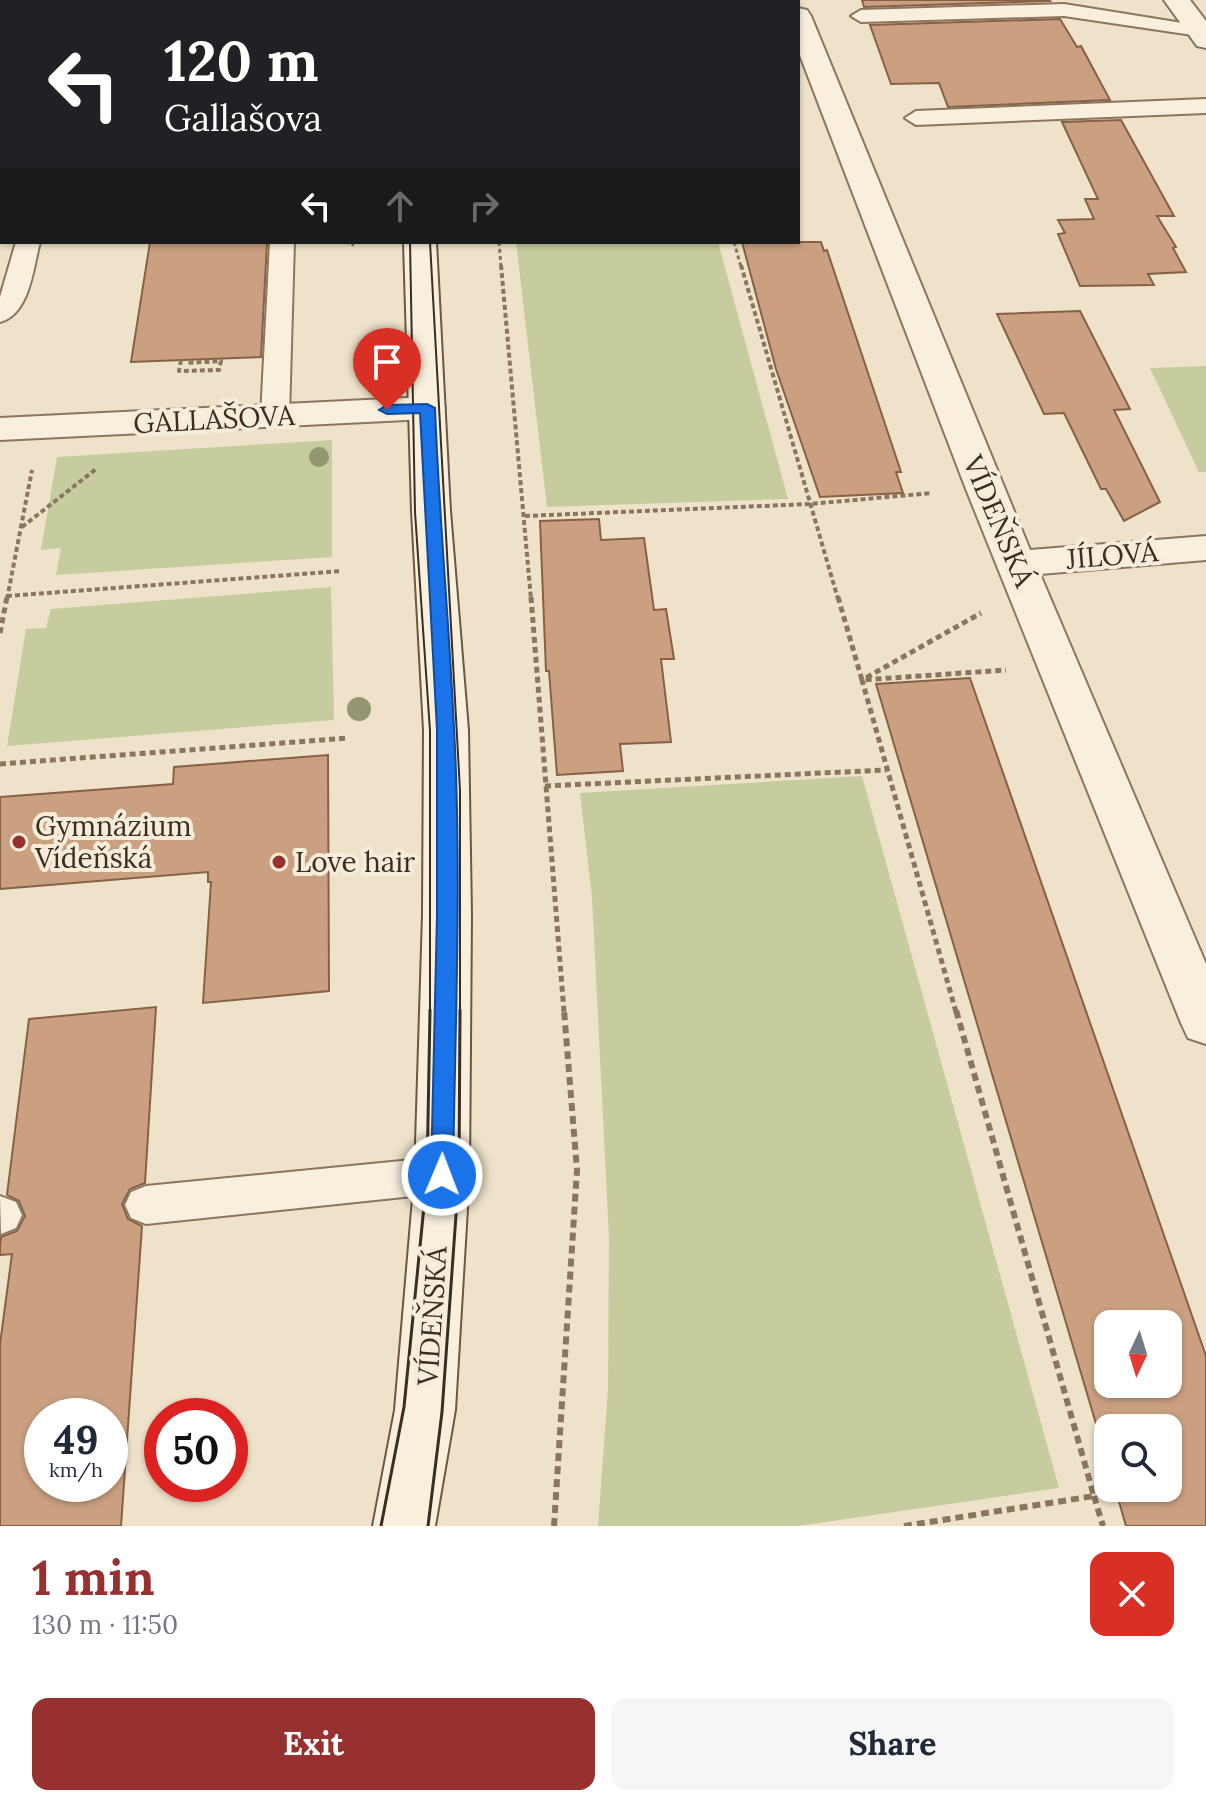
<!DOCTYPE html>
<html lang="en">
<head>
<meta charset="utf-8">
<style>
  :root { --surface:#fff; --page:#f6f6f7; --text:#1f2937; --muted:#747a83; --accent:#973130 }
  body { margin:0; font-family:Lora,serif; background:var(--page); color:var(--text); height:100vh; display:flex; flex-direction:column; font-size:30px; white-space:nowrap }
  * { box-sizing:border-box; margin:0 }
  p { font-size:26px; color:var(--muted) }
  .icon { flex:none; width:44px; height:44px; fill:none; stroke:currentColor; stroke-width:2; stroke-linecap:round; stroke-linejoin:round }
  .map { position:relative; height:1526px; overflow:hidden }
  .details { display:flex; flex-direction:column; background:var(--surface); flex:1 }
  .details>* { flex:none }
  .banner { position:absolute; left:0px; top:0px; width:800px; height:244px; box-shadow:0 2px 6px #0004; background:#202124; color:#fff; overflow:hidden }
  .needle { width:52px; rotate:184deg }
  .tools { position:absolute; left:1094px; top:1310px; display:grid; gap:16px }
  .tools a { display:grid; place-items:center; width:88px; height:88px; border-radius:16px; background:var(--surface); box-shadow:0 2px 6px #0004; font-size:40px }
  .speed { position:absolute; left:24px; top:1398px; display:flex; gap:16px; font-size:40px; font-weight:700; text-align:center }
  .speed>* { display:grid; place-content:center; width:104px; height:104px; border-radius:50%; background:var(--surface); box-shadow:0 2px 6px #0004; line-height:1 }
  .speed small { font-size:20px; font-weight:400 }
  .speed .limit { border:12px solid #d22; background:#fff; color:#111 }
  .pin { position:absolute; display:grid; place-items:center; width:68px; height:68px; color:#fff; margin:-82px -34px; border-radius:50% 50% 50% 0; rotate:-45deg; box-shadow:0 0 8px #0007 }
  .pin .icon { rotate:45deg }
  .me { position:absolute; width:88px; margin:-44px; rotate:1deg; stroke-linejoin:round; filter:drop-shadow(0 0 6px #0008) }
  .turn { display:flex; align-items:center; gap:28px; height:168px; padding:0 32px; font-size:36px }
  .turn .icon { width:104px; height:104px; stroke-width:2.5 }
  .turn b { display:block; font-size:56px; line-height:68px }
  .lanes { display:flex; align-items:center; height:76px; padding:0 32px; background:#0003; justify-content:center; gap:40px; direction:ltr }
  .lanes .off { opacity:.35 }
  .round { display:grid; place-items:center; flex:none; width:84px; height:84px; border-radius:16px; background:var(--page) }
  .summary { display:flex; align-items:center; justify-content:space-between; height:136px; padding:0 32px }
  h1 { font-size:48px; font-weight:800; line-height:60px; color:var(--accent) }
  .primary-button { display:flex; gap:16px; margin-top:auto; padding:16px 32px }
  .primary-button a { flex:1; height:92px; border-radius:16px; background:var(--accent); color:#fff; font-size:32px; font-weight:800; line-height:92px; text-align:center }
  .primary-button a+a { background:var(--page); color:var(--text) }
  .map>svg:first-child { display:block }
  .green { fill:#c6cc9d }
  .building { fill:#caa081; stroke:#886045; stroke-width:2; fill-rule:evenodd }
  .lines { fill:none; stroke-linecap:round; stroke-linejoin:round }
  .service-casing { stroke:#8a765e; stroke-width:4 }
  .minor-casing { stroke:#8a765e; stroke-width:4 }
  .secondary-casing { stroke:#6c5741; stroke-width:4 }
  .path-far3 { stroke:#8a765e; stroke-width:3; stroke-dasharray:4 3; stroke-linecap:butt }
  .path-far2 { stroke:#8a765e; stroke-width:4; stroke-dasharray:5 3; stroke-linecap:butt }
  .path-far1 { stroke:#8a765e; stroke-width:5; stroke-dasharray:6 4; stroke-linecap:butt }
  .path { stroke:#8a765e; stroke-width:6; stroke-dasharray:8 5; stroke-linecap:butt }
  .service { fill:#f8f0dd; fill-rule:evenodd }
  .minor { fill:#f8f0dd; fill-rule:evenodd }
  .secondary { fill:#f8f0dd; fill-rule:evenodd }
  .tram-far1 { stroke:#3b2e21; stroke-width:2 }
  .tram { stroke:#3b2e21; stroke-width:3 }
  .tree { fill:#949671 }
  .route { fill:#1a73e8; stroke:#114b97; stroke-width:2 }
  .poi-dot { fill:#973130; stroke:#f5edd9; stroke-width:3 }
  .labels { text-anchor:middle; stroke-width:8; stroke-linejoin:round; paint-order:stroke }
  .street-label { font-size:28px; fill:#3b2e21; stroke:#f5edd9 }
  .poi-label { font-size:28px; fill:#3b2e21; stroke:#f5edd9; text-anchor:start }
</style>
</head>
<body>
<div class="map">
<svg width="1206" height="1526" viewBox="0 0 1206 1526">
  <rect width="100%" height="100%" fill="#eee3ca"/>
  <g class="green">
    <path d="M516,242H718L788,499L547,507Z"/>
    <path d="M1206,366V472H1199L1150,368Z"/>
    <path d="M332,440V557L56,575L61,548L41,550L57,457Z"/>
    <path d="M331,587L334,720L7,746L26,629L46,628L51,609Z"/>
    <path d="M862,776L1059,1488L798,1526H598L608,1389L609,1237L592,897L580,793Z"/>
  </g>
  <g class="building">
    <path d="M862,0H1049L1050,1L864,7Z"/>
    <path d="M1060,19L1077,47L1081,46L1110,100L948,107L939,83L891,84L870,25Z"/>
    <path d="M1121,120L1174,216H1157L1176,247L1173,248L1186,272L1148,274L1154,285L1080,286L1058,234L1065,233L1058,220L1094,219L1085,199H1098L1062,122Z"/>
    <path d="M150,242H267L261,357L131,362Z"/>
    <path d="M742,242H821L824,251L827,250L901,472H896L903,493L820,497L776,369Z"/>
    <path d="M1080,311L1130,409L1114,410L1160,502L1124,521L1106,489H1101L1064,413L1044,414L997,314Z"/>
    <path d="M599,519L601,540L644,538L654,610L666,609L674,659H661L671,742L620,744L623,771L557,775L549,671H546L540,521Z"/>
    <path d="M970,678L1206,1356V1526H1126L1115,1488H1168V1428H1108V1464L876,684ZM1108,1324H1168V1384H1108Z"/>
    <path d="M328,755L329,991L203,1003L211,882H208V872L0,889V797L173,784L174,767Z"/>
    <path d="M156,1007L145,1183L130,1189L122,1204L128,1219L142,1226L121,1526H0V1344L12,1254L0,1255V1247L1,1237L17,1231L25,1216L19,1201L7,1195L29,1019ZM42,1416H110V1484H42Z"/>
  </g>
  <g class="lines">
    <g class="service-casing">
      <g id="service">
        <path d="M0,0L9,2H2V12Z"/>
        <path d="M74,0H133L73,2Z"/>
        <path d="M1064,4L1201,26L1206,27V37L1064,16L861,22L851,16L861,10Z"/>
        <path d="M1206,99V113L916,125L905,118L916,111Z"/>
        <path d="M16,242H40C33,268 30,314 0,322V297Z"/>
        <path d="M270,242H294L289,416L285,422L275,424L265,422L261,416Z"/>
        <path d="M442,1157L457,1162L463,1175L457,1188L442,1193L146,1224L131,1218L125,1205L131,1192L146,1186Z"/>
        <path d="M0,1196L16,1202L22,1215L16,1228L1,1234Z"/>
      </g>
    </g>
    <g class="minor-casing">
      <g id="minor">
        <path d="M1164,0H1190L1206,21V48L1197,46Z"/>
        <path d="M798,8L807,10L811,16L1030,550L1206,536V560L1040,574L1206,964V1044L1188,1038L1181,1023L966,489L798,50Z"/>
        <path d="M427,397L440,400L445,408L440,416L427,419L0,440V418Z"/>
      </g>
    </g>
    <g class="secondary-casing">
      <g id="secondary">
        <rect x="397" y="0" width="26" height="2"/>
        <path d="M404,242H436L450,511L468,730L471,915L469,1175L455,1410L435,1526H373L395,1410L415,1175L423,915L424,730L412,511Z"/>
      </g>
    </g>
    <g class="path-far3">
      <path d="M622,2L657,0"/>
      <path d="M345,242L354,245"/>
      <path d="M499,242L501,267"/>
      <path d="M734,242L741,267"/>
    </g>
    <g class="path-far2">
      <path d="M501,265L531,599"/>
      <path d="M741,265L838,599"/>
      <path d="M181,360L179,371L219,370L221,361L186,363"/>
      <path d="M525,516L810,504L932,493"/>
      <path d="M22,527L96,469"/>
      <path d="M7,596L342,571"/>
      <path d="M7,599L32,470"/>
    </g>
    <g class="path-far1">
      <path d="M531,597L564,1012"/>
      <path d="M838,597L862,680L1006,670"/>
      <path d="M0,633L7,597"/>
      <path d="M0,764L349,738"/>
      <path d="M545,786L886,770"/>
      <path d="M956,1012L862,680L981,613"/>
    </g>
    <g class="path">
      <path d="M1094,1496L1103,1526"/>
      <path d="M554,1526L577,1170L564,1010"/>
      <path d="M904,1526L1094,1496L956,1010"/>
    </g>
    <use href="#service" class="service"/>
    <use href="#minor" class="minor"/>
    <use href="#secondary" class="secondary"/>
    <g class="tram-far1">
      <path d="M410,242L415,512L430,731V1012"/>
      <path d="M430,242L460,791V1012"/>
    </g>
    <g class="tram">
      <path d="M381,1526L404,1407L427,1176L430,1010"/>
      <path d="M428,1526L442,1412L459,1173L460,1010"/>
    </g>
  </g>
  <g class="tree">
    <circle cx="319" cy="457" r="10"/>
    <circle cx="359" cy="709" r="12"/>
  </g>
  <path class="route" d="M427,404L435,408C439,515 449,621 454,728C462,876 455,1027 453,1175L450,1182L442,1185L434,1182L431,1175L437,915V730L420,413L387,414L379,410L387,405Z"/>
  <g class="poi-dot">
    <circle cx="19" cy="842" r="8"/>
    <circle cx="279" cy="862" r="8"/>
  </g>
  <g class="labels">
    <g class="street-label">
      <text transform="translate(214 419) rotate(-3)" y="10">GALLAŠOVA</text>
      <text transform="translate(999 521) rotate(67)" y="10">VÍDEŇSKÁ</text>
      <text transform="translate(1112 555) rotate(-5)" y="10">JÍLOVÁ</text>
      <text transform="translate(432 1316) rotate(-86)" y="10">VÍDEŇSKÁ</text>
    </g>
    <g class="poi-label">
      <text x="35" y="836">Gymnázium<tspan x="35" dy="32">Vídeňská</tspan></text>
      <text x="295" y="872">Love hair</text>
    </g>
  </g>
</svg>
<div class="tools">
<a><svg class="needle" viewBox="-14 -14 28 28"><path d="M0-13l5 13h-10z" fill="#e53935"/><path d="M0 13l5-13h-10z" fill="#747a83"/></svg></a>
<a><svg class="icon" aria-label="search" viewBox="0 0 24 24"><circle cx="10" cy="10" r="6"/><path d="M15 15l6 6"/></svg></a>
</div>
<div class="speed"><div>49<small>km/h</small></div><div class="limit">50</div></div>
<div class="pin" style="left:387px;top:410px;background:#d93025"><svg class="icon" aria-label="arrive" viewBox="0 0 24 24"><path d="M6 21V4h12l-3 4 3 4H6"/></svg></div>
<svg class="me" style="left:442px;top:1175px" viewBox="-20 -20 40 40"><circle r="17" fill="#1a73e8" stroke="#fff" stroke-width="3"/><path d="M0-11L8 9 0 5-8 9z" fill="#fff"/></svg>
<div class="banner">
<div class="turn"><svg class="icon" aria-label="left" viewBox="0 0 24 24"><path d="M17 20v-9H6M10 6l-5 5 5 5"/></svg><div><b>120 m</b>Gallašova</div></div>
<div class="lanes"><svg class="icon" aria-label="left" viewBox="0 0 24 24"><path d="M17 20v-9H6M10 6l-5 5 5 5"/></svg><svg class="icon off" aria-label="ahead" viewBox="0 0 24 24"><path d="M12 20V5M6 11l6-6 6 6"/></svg><svg class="icon off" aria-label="right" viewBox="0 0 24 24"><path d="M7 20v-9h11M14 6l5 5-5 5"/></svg></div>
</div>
</div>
<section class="details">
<div class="summary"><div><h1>1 min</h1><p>130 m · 11:50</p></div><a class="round" style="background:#d93025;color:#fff"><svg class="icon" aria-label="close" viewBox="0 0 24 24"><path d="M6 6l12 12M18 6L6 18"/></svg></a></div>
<div class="primary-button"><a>Exit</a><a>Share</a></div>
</section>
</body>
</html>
